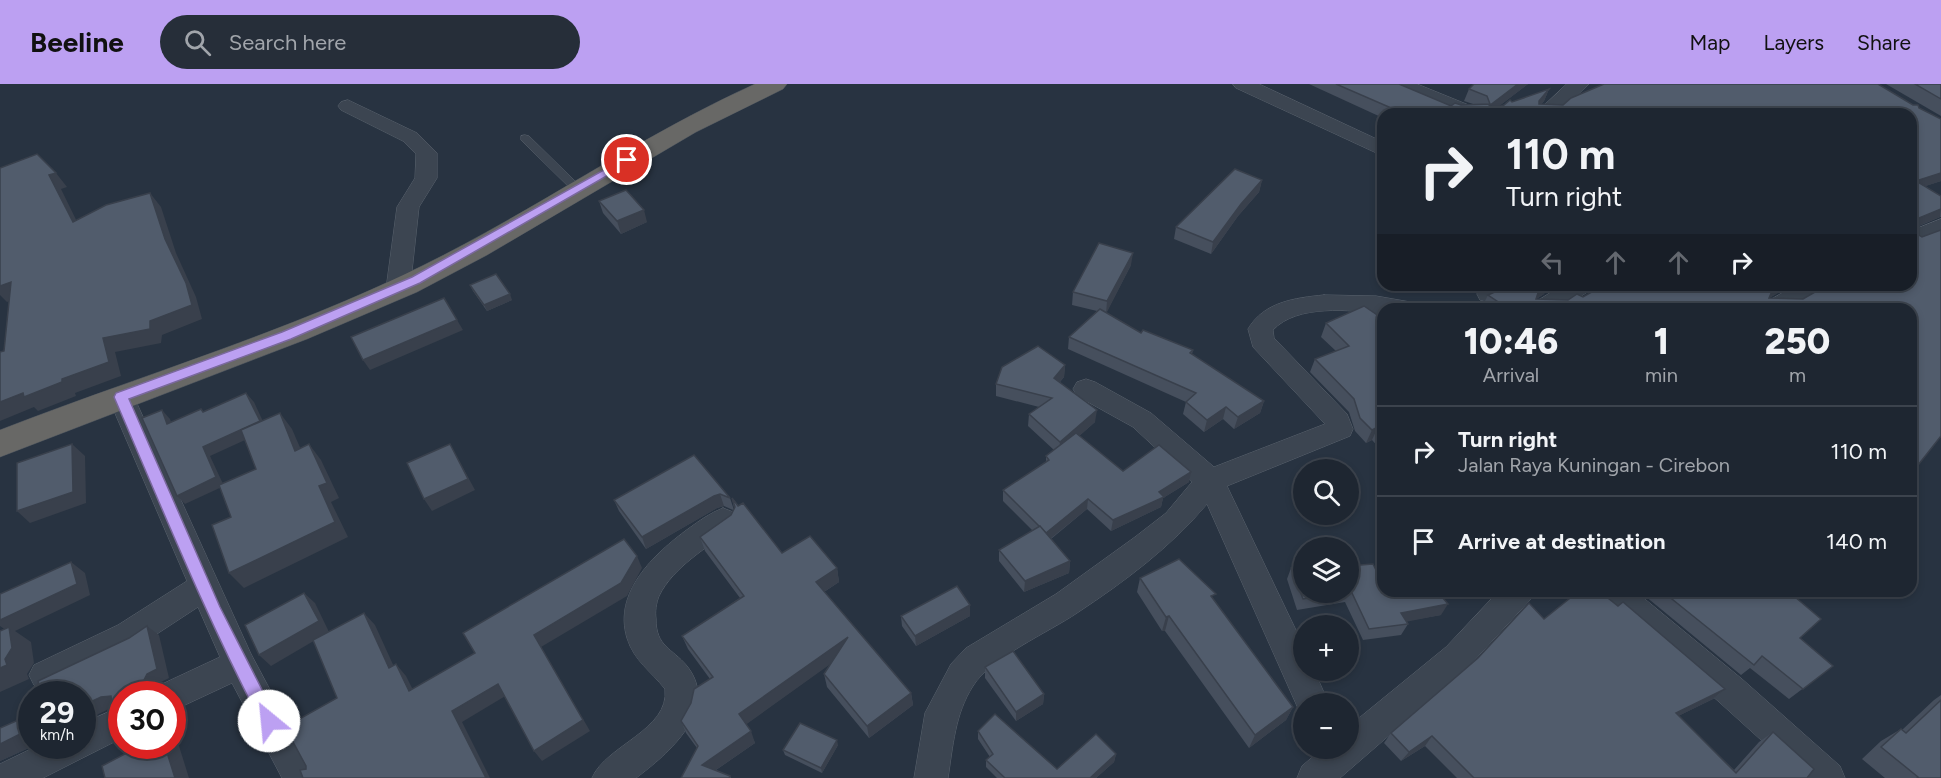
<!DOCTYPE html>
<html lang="en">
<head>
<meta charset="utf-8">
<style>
  :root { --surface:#1e2631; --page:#262e39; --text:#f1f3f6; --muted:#a1a5ab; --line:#3c434d; --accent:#bca0f2 }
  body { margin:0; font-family:Figtree,sans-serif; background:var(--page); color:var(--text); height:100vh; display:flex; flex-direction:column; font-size:22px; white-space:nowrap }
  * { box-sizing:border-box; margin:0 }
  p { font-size:20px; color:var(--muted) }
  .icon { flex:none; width:33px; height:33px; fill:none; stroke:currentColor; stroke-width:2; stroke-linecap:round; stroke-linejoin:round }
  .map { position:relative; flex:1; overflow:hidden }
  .panel { position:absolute; left:1377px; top:219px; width:540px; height:294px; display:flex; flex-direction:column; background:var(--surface); border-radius:18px; box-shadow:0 3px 9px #0003,0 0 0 2px var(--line) }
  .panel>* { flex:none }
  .guide { position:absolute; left:1377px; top:24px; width:540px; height:183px; border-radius:18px; box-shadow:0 3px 9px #0003,0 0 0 2px var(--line); background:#1e2631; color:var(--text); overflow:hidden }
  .fabs { position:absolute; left:1293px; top:375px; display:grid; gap:12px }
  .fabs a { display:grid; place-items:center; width:66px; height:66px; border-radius:50%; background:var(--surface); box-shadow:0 3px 9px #0003,0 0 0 2px var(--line); font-size:30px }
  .speed { position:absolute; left:18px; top:597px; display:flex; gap:12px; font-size:30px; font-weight:700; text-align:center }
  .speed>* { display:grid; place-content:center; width:78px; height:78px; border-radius:50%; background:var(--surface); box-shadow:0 3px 9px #0003,0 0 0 2px var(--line); line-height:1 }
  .speed small { font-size:15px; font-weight:400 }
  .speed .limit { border:9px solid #d22; background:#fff; color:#111 }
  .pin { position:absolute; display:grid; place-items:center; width:51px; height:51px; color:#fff; margin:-26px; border:3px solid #fff; border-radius:50%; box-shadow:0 2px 6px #0007 }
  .me { position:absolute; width:66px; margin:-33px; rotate:332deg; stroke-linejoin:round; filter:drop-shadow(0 0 4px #0008) }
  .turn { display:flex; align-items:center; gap:21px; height:126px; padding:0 30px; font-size:27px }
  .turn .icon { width:78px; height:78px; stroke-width:2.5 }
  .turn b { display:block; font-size:42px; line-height:51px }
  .lanes { display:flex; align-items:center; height:57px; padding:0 30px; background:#0003; justify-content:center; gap:30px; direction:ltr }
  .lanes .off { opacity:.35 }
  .eta { display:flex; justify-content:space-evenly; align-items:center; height:102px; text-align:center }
  .eta b { font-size:36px; font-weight:800; line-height:42px }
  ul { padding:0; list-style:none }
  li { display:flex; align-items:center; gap:18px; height:90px; padding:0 30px; border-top:2px solid var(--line) }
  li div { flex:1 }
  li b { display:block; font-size:22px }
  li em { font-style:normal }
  header { display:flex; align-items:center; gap:36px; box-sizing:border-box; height:84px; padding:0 30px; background:var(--accent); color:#111 }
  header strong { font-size:28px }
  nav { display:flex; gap:33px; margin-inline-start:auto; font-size:21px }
  .search { width:420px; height:54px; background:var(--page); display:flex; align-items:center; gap:15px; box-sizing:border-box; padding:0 21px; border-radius:33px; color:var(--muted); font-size:22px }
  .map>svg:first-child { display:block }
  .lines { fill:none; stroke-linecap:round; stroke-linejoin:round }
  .service-casing { stroke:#5a636e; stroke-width:1 }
  .minor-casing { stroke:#5a636e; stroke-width:1 }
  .trunk-casing { stroke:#47505b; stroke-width:1 }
  .service { fill:#3c4551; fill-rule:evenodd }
  .minor { fill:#3c4551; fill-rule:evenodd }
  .trunk { fill:#686866; fill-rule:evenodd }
  .wall { fill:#464f5d }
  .shaded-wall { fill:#39404c }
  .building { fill:#515c6c; stroke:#39404c; stroke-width:1.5 }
  .route { fill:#bca0f2; stroke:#7a689d; stroke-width:1.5 }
</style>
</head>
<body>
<header>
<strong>Beeline</strong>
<div class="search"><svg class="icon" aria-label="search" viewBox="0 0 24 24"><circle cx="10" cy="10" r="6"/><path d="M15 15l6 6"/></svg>Search here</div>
<nav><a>Map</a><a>Layers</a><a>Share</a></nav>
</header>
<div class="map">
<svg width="1941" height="694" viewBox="0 0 1941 694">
  <rect width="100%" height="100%" fill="#283341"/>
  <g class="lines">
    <g class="service-casing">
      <path id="service" d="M525,51L529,52L582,104V108H574L521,56V52Z"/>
    </g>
    <g class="minor-casing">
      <g id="minor">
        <path d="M1233,0H1259L1383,58V72L1236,4Z"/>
        <path d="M1390,0H1417L1481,26L1484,30H1456L1393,4Z"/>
        <path d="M1567,0H1589L1557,30H1535Z"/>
        <path d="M348,16L417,49L437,69V94L419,123L410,205L406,211L398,213L390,211L386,205L397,123L415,94L416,70L403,57L341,26L338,22L341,18Z"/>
        <path d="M1941,135V151L1911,163V147Z"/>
        <path d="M1486,201H1515L1511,207L1489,218L1480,216L1477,210Z"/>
        <path d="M1563,201H1593L1589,207L1561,225H1531L1534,219Z"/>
        <path d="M1796,201H1826L1822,207L1792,225H1762L1765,219Z"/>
        <path d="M1324,211L1376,212L1416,219L1419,225H1383V230C1350,226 1297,220 1273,246L1274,254L1347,330L1353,345L1350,352L1227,402L1304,563V586H1314L1329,620H1304V632L1301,631L1207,420C1171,463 1124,498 1077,529C1049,548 990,574 973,602C955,630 953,662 948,694H914L925,629L951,580L966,564L1056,510L1135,453L1166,429L1192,398L1133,343L1077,312L1073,305L1077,298L1086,295L1095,298L1151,329L1214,383L1325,340L1253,263L1248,245C1264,218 1294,214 1324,211Z"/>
        <path d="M121,303L130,306L134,313L251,570L317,694H282L232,599L172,627V610H156L160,601L220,573L198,523L140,561L56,601L45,606L34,601L29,591L34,581L118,541L187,497L108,313L112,306Z"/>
        <path d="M723,424L733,428L737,436L733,444C708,463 673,483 659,512C656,520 655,527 656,535C656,563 672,564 687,582C721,625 668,670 636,694H592C606,661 670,646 665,605C651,587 634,577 627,554C613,508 654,470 688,445C699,437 710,429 723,424Z"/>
        <path d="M1499,507H1534L1530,516L1468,583L1340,694H1297L1302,682L1323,664H1348V643L1446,563Z"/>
        <path d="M1598,507H1635L1742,595L1840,682L1845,694H1803L1718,617L1602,516Z"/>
        <path d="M122,622V654L43,694H0V680L37,662H82V640Z"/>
      </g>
    </g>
    <g class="trunk-casing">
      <path id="trunk" d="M755,0H787L783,5L696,48L487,171L417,208L307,255L0,373V346C139,292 288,248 422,182C536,126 640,52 755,0Z"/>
    </g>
    <use href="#service" class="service"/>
    <use href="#minor" class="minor"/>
    <use href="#trunk" class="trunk"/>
  </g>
  <g class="wall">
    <path d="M1309,0H1399L1451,22L1455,19L1461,21L1473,20L1464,17L1469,5L1474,0H1528L1499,22L1504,21L1510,16L1512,18L1549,5L1544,17L1541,20L1563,21L1571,14L1604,0H1878L1913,21H1918L1919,24L1941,35V97L1925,102L1941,112V133H1940L1919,142V151L1922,153L1941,146V352L1911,390V225H1485L1482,223L1488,211L1510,201H1549L1544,210L1536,215L1568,216L1577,210L1583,213L1604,201H1792L1769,214L1803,215L1827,201H1911V30H1383V34Z"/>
    <path d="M1886,0H1941V32Z"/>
    <path d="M1262,96L1259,108L1238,132L1211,170L1174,155L1176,143Z"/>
    <path d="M599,117L647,138L621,150L603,129Z"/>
    <path d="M1131,181L1106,229L1141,249L1193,266L1192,270L1264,317L1260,329L1234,345L1223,335L1204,348L1183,330L1186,318L1068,265L1069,253L1097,227L1072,221L1073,208Z"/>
    <path d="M470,201L512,216L487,227L473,207Z"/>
    <path d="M1383,235V243L1382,246L1383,247V368L1372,356L1366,359L1355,347L1349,328L1310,288L1315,275L1336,267L1321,253L1326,239Z"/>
    <path d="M1065,281L1064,293L1060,298L1095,338L1079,352L1123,387L1189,398L1163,414L1161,423L1111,447L1087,425L1051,455L1070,477L1069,489L1024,508L999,477V466L1033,447L1003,417V406L1046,378V372L1054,366L1028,342L1029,330L1039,323L996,312V300Z"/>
    <path d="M694,371L730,414L734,426V424L732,414L782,469L837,484L839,498L824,508L911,609L913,621L869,654L827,603L824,590L831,579L746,640L755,659L716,686L730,692L731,694H681L697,664L686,649L681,637L710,595L688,565L682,552L740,514L705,467L700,453L731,431L733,426L724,422L717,424L646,465L619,427L614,416Z"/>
    <path d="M1348,482L1376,486L1441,531L1406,537L1408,540L1401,551L1363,556L1345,518L1297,526L1287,495L1291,484L1304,508H1348Z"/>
    <path d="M1140,494L1214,516L1293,623L1286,636L1249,664L1165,547H1162L1137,508Z"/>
    <path d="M1639,507H1788L1800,554L1833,582L1789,615L1750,584L1741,591Z"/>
    <path d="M901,532H970L916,562L902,542Z"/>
    <path d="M1544,535L1725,605L1713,615L1678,632L1734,686L1759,658L1773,648L1807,694H1457L1425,662L1401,677L1384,659L1391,649Z"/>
    <path d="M985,583L1044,610L1043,620L1016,637L985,594Z"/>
    <path d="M1941,611V694H1885L1862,675L1881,657L1901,645L1902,646L1934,616Z"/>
    <path d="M32,630V662H33L0,677V644Z"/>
    <path d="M978,647L1057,685L1116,670L1114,678L1096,694H997L986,683V676L990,673L978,655Z"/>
    <path d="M838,661L822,689L785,671L783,666Z"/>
  </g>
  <g class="shaded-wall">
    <path d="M1518,0H1528L1489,30L1481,28Z"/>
    <path d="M1549,5L1544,17L1533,28L1539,17Z"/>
    <path d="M56,89L67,103L61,105L84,152L73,138L49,91Z"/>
    <path d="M1941,89V97L1911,107L1916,97Z"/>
    <path d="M1262,96L1259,108L1238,132L1211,170L1213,158L1241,120Z"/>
    <path d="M150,109L161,123L176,169L196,213L202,235L162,251L161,259L115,268L121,292L75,309L76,312L38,327L34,323L0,337V318L62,295L103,254L150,237L165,155Z"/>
    <path d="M1941,125L1940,133L1911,145L1919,134Z"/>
    <path d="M644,126L647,138L621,150L617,137Z"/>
    <path d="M1133,169L1131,181L1106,230L1107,217Z"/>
    <path d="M11,198L24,212L7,218L0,211V202Z"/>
    <path d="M1547,201H1549L1544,210L1532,218L1539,206Z"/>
    <path d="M1781,201H1792L1764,217L1773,205Z"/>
    <path d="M510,210L512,216L487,227L484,221Z"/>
    <path d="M457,236L463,246L370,286L363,276Z"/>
    <path d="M1383,238V243L1380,250L1377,242Z"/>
    <path d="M1065,281L1064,293L1053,306L1054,294Z"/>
    <path d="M246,309L254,318L267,346L210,372L224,402L185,420L177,412L203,363Z"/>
    <path d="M1264,317L1260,329L1234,345L1238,333Z"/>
    <path d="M1226,323L1223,335L1204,348L1207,336Z"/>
    <path d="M162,326L170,335L175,349L167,340Z"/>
    <path d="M1097,326L1095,338L1059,370L1060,358Z"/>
    <path d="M280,329L292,345L308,382L295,367Z"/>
    <path d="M1378,343L1372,356L1366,359L1372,346Z"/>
    <path d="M72,360L85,372L86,419L30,439L17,427Z"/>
    <path d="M309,360L321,376L339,414L331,418L348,453L244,504L229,489L319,402Z"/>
    <path d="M450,360L475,406L432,427L424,415Z"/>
    <path d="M1191,388L1189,398L1163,414L1161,423L1111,447L1113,436Z"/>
    <path d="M720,410L724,422L717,424L646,465L642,453L714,412Z"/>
    <path d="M1088,415L1087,425L1045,459L1046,449Z"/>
    <path d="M637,472L642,484L627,512L541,563L590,647L542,677L534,667V551Z"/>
    <path d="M1070,477L1069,489L1024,508L1025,497Z"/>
    <path d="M71,478L85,489L90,511L15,547L31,558L34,579L27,590L29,595L0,608V584L5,575L10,549L0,542V536Z"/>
    <path d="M837,484L839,498L819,511L816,498Z"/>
    <path d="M304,509L315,519L329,548L271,582L259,571Z"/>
    <path d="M1448,520L1441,531L1395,540L1401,529Z"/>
    <path d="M970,521V532L916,562L915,552Z"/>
    <path d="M364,529L375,541L400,596L389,584Z"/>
    <path d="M1169,532L1165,547H1162L1166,533Z"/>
    <path d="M147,542L159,551L169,594L159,599L155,607L159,610H135L143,603L142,600Z"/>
    <path d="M848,553L850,566L744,642L739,630Z"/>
    <path d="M396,580L406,592L419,618L409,607Z"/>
    <path d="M498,600L507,611L462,638L490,694H486L452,627Z"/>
    <path d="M1725,605L1713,615L1664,639L1676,629Z"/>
    <path d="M911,609L913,621L869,654L867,642Z"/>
    <path d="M1044,610L1043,620L1016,637V628Z"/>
    <path d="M111,612L122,617V629L113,623L82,638V622L101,613Z"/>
    <path d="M1293,623L1286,636L1249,664L1255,651Z"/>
    <path d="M751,647L755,659L707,692L702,681Z"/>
    <path d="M20,650L32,657V662H33L0,677V660Z"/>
    <path d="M1432,652L1425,662L1401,677L1409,668Z"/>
    <path d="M837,656L838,661L822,689L821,684Z"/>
    <path d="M172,658L179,662L189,694H175L165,662H172Z"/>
    <path d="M1116,670L1114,678L1096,694H1090Z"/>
  </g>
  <g class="building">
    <path d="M1336,0H1399L1451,22L1455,19L1461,21L1490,20L1487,12L1469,5L1474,0H1518L1481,28L1504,21L1510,16L1512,18L1549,5L1539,17V20L1563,21L1571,14L1604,0H1878L1913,21H1918L1919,24L1941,35V89L1916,97L1941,112V125L1919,134V151L1922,153L1941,146V352L1911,390V225H1509L1488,211L1510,201H1547L1539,206L1536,215L1568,216L1577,210L1583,213L1604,201H1781L1773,205L1769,214L1803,215L1827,201H1911V30H1405Z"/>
    <path d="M1915,0H1941V15Z"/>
    <path d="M37,70L56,89L49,91L73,138L106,121L150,109L165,155L186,199L192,221L150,237V245L103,254L109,278L62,295V298L24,313L23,309L0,318V268L4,267L11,198L0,202V84Z"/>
    <path d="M1235,85L1262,96L1241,120L1213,158L1176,143Z"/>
    <path d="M626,106L644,126L617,137L599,117Z"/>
    <path d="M1099,159L1133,169L1107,217L1073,208Z"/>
    <path d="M496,190L510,210L484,221L470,201Z"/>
    <path d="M444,214L457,236L363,276L351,253Z"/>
    <path d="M1364,222L1383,235V238L1377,242L1383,247V348L1378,343L1372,346L1360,334L1354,315L1315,275L1349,262L1326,239Z"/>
    <path d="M1100,225L1141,249L1143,246L1193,266L1190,269L1264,317L1238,333L1226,323L1207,336L1186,318L1196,309L1069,253Z"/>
    <path d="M1038,262L1065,281L1054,294L1097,326L1060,358L1029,330L1052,314L996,300L1002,283Z"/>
    <path d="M246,309L260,337L203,363L216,393L177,412L142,334L162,326L167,340L201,325L203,328Z"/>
    <path d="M280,329L295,367L309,360L327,399L319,402L335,438L229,489L212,441L231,433L219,401L256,385L241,346Z"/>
    <path d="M1076,349L1123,387L1159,361L1191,388L1159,408L1164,413L1113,436L1088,415L1046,449L1003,406L1049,376L1046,372Z"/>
    <path d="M72,360L73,408L17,427V379Z"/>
    <path d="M450,360L468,395L424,415L407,379Z"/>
    <path d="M694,371L730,414L720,410L714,412L642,453L614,416Z"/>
    <path d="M732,414L738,422L743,419L782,469L810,452L837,484L816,498L911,609L867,642L824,590L848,553L739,630L751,647L702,681L730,692L729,694H681L698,662L681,637L691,619L694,605L713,593L682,552L744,512L700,453L731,431L735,423Z"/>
    <path d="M1040,442L1070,477L1025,497L999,466Z"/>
    <path d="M624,455L637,472L621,499L534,551L583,636L534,667L498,600L452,627L486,694H303L300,686L306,685V682L285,643L337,614L313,556L364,529L389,584L396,580L409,607L475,569L463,549Z"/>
    <path d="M1179,475L1216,510L1211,512L1293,623L1255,651L1169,532L1166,533L1140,494Z"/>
    <path d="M71,478L77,500L0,536V510Z"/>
    <path d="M1373,480L1376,486L1383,483V507H1437L1448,520L1401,529L1408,540L1369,545L1351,507L1348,508V482Z"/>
    <path d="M1304,481V508H1344L1303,515L1291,484Z"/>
    <path d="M957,502L970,521L915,552L901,532Z"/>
    <path d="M1579,507H1599L1618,522L1623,518L1725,605L1676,629L1736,689L1773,648L1814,685L1807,694H1474L1432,652L1409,668L1391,649L1478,574L1529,519L1544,535Z"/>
    <path d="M1662,507H1788L1821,535L1800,554L1833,582L1803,605L1762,572L1754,581Z"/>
    <path d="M304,509L319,537L259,571L245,541Z"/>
    <path d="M147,542L157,585L147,590L142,600L143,603H149L135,610H122V617L112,622L111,612L101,613L82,622V610H41L38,597L129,554Z"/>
    <path d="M9,543L12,564L5,575L7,581L0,584V547Z"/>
    <path d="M1013,567L1044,610L1016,628L985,583Z"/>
    <path d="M1941,616V694H1917L1918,693L1881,663L1901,645L1906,649Z"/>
    <path d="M32,630V650H20L0,660V644Z"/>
    <path d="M995,630L1057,685L1096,650L1116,670L1090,694H1005L986,676L993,670L978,647Z"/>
    <path d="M800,639L837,656L821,684L783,666Z"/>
    <path d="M140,662H165L175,694H105L102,682Z"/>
  </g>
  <path class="route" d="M627,73L631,74V78L420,199L291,255L129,315L220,523L278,637L275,642L269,645L263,642C207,536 162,424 114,313L116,309L282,248L412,193Z"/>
</svg>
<div class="fabs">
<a><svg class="icon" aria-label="search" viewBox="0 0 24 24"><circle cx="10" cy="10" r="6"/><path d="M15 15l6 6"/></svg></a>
<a><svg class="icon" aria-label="layers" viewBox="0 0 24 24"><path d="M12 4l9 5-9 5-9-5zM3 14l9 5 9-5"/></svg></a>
<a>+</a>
<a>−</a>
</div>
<div class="speed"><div>29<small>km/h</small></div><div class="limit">30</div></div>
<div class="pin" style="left:627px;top:76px;background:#d93025"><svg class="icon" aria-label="arrive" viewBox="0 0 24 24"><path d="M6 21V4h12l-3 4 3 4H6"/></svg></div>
<svg class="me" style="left:269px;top:637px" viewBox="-20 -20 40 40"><circle r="19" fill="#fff"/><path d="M0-13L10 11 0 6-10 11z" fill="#bca0f2"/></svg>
<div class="guide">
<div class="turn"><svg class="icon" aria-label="right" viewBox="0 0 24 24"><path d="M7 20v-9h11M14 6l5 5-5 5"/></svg><div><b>110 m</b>Turn right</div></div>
<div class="lanes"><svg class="icon off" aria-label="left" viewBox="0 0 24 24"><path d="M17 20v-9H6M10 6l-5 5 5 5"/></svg><svg class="icon off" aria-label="ahead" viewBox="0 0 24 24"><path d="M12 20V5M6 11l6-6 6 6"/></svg><svg class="icon off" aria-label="ahead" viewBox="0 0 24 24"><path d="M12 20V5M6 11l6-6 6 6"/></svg><svg class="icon" aria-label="right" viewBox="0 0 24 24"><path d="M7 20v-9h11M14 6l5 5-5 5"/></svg></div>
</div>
<section class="panel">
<div class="eta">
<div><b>10:46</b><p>Arrival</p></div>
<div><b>1</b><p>min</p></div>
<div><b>250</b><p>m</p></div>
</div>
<ul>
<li><svg class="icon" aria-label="right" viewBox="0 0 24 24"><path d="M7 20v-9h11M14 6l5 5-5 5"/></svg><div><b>Turn right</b><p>Jalan Raya Kuningan - Cirebon</p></div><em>110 m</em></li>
<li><svg class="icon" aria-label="arrive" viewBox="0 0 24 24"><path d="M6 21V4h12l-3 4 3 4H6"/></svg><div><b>Arrive at destination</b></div><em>140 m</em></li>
</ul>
</section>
</div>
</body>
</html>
